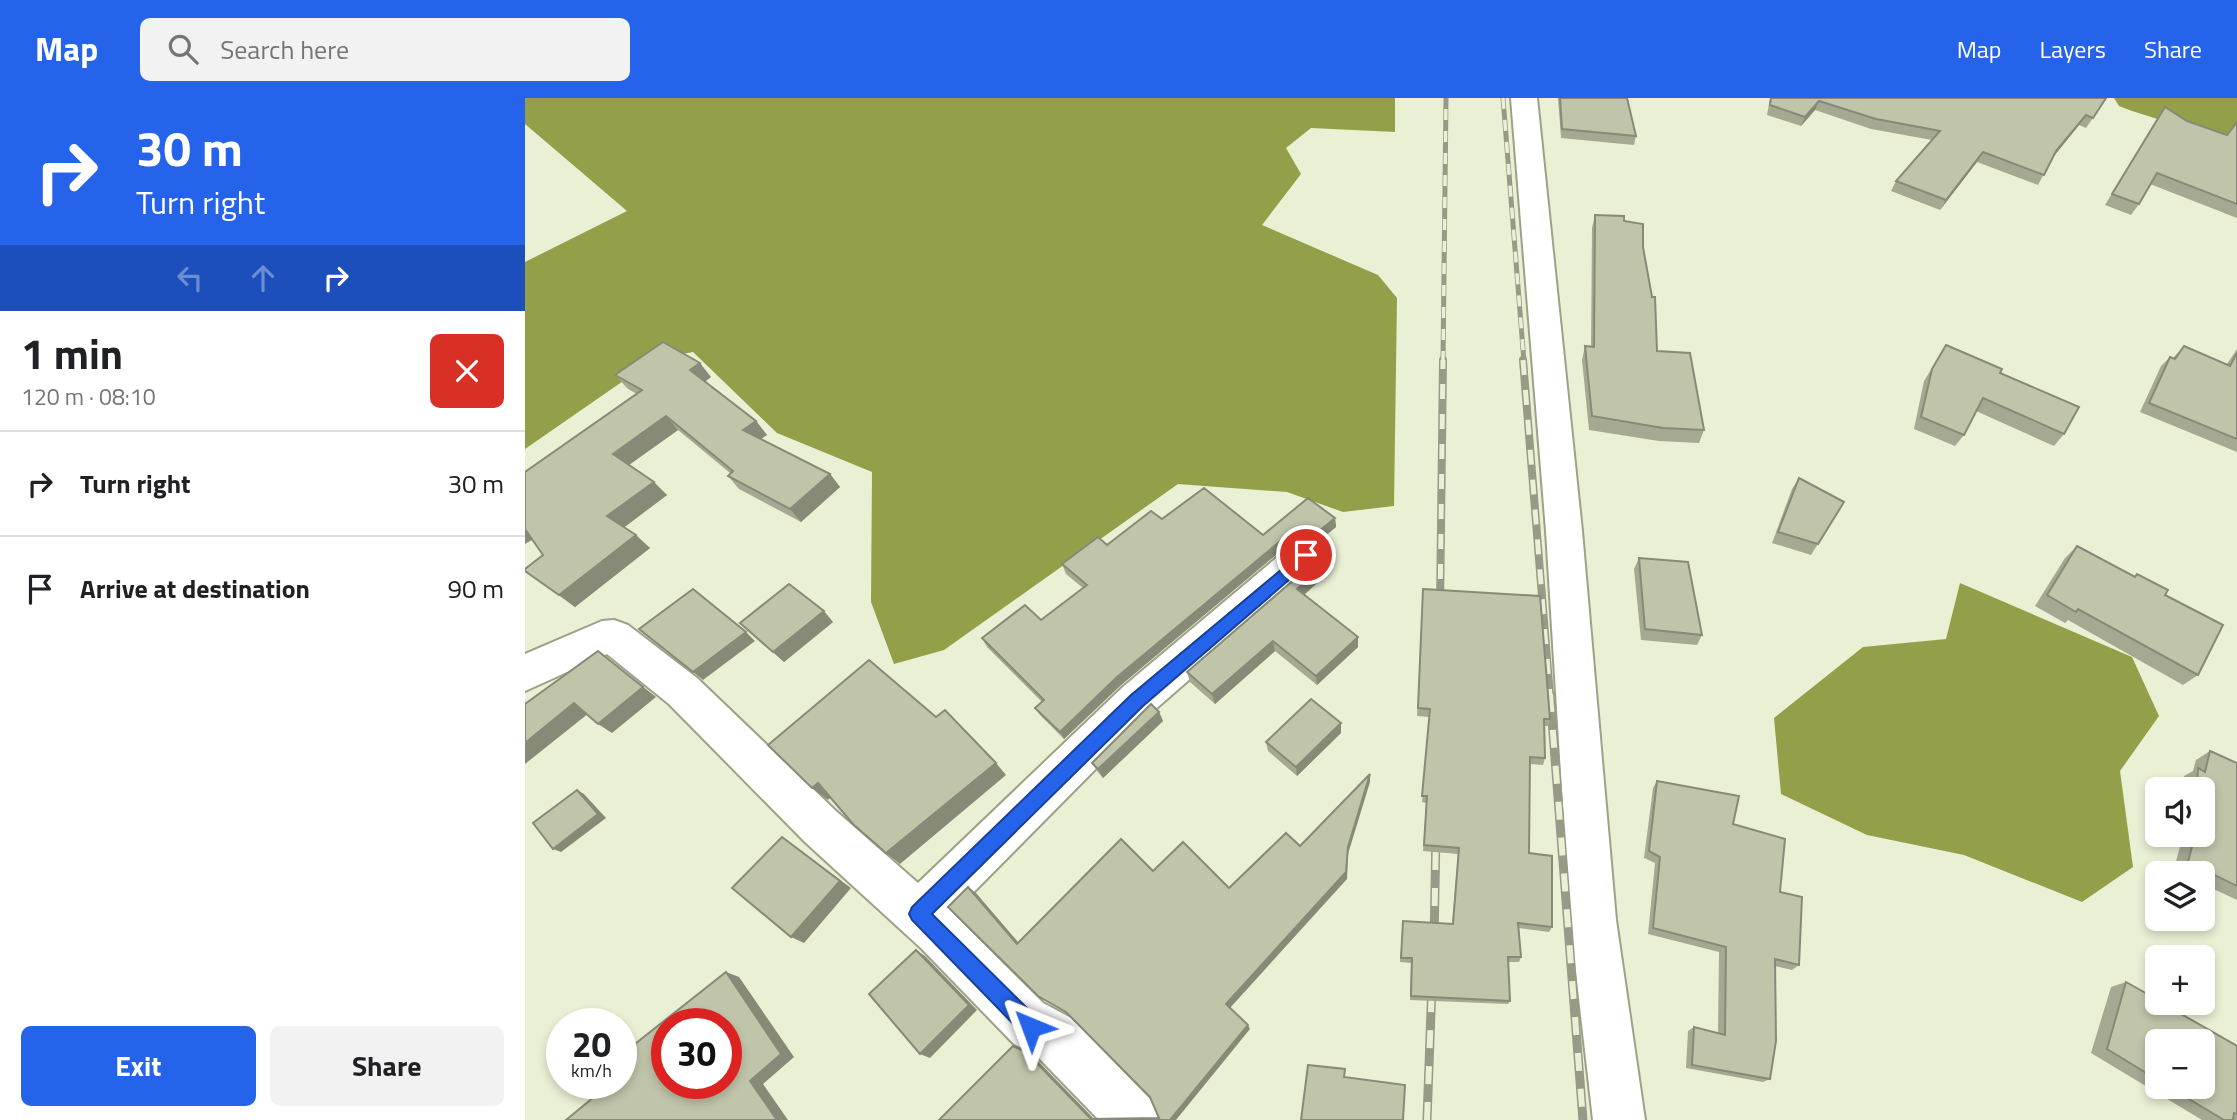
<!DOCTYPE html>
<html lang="en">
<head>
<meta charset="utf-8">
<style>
  :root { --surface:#fff; --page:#f2f2f2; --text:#202124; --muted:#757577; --line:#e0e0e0; --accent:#2563eb }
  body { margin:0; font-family:"Titillium Web",sans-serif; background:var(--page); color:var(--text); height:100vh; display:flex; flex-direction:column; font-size:26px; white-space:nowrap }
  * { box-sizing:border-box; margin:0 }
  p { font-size:23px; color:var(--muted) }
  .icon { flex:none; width:38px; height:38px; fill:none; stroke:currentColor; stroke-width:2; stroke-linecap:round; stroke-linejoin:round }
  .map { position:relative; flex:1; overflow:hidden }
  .panel { display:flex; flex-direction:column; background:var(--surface); width:525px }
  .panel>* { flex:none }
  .guide { background:#2563eb; color:#fff; overflow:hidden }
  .controls { position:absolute; left:1620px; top:679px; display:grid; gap:14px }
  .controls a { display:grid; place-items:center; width:70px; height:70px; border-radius:10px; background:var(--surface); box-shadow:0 4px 10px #0003; font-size:35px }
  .speed { position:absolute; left:21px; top:910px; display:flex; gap:14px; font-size:35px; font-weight:700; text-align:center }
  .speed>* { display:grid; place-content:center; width:91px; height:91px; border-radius:50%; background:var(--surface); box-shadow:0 4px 10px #0003; line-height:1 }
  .speed small { font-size:18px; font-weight:400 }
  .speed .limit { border:10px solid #d22; background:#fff; color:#111 }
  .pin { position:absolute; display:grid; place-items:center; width:60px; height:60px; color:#fff; margin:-30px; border:4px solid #fff; border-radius:50%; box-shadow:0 2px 7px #0007 }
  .me { position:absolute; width:77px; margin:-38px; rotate:316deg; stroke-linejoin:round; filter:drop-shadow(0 0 5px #0008) }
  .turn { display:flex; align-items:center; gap:24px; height:147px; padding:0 21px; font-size:32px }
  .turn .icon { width:91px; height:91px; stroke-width:2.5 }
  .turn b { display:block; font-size:49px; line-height:60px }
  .lanes { display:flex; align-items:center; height:66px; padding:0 21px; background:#0003; justify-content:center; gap:35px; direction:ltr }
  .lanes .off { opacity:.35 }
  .round { display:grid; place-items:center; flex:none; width:74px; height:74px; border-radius:10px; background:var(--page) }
  .headline { display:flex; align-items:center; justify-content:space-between; height:119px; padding:0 21px }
  h1 { font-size:42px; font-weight:700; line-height:52px }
  .action { display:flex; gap:14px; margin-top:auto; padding:14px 21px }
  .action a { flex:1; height:80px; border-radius:10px; background:var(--accent); color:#fff; font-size:28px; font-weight:700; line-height:80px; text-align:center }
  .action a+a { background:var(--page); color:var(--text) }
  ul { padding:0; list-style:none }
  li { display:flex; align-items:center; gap:21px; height:105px; padding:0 21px; border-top:2px solid var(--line) }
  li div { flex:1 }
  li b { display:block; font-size:26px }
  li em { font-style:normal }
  header { display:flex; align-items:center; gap:42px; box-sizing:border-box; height:98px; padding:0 35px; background:var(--accent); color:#fff }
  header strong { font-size:33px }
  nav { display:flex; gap:38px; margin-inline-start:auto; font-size:24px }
  .search { width:490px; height:63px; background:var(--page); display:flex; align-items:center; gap:18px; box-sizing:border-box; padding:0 24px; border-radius:10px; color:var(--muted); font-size:26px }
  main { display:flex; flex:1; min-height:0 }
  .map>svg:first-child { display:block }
  .water { fill:#93a049 }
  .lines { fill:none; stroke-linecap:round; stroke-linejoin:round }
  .minor-casing { stroke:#9da287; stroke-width:4 }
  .minor { fill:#fff; fill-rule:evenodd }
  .rail-far2-casing { stroke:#969a86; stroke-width:5 }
  .rail-far1-casing { stroke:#969a86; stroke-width:8 }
  .rail-casing { stroke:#969a86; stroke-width:9 }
  .rail-far2 { stroke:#eaf0d4; stroke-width:3.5; stroke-dasharray:11; stroke-linecap:butt }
  .rail-far1 { stroke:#eaf0d4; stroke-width:5; stroke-dasharray:15; stroke-linecap:butt }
  .rail { stroke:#eaf0d4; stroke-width:6; stroke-dasharray:18; stroke-linecap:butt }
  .wall { fill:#a5a992; fill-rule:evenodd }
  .shaded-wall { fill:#868a77 }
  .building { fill:#c0c5aa; stroke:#868a77; stroke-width:2; fill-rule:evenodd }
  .route { fill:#2563eb; stroke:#184099; stroke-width:2 }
</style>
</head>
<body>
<header>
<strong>Map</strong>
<div class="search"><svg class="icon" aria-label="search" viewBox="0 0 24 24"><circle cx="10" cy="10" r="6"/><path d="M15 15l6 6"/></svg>Search here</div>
<nav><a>Map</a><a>Layers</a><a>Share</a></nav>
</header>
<main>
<section class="panel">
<div class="guide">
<div class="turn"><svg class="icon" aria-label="right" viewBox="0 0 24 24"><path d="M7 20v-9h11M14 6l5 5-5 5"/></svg><div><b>30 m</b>Turn right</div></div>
<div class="lanes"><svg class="icon off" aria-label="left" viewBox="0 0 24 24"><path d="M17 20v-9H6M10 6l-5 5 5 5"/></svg><svg class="icon off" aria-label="ahead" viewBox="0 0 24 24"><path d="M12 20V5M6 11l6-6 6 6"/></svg><svg class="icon" aria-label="right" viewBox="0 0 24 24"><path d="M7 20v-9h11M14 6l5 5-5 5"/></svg></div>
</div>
<div class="headline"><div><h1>1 min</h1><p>120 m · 08:10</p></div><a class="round" style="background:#d93025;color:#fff"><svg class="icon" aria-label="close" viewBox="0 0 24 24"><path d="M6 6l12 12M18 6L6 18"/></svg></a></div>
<ul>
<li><svg class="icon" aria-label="right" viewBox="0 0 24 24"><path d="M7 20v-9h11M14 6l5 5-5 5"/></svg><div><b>Turn right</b></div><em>30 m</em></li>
<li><svg class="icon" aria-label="arrive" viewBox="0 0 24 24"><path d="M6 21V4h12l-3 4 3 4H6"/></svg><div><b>Arrive at destination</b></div><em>90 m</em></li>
</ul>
<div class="action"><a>Exit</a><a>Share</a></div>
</section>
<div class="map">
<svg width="1712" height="1022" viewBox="0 0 1712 1022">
  <rect width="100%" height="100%" fill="#eaf0d4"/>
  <g class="water">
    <path d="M0,0H870V34L786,30L761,50L776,76L737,127L853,177L872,200L869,408L818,414L762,394L653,386L419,552L369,566L346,504L347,374L252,335L168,254L130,261L0,351V164L102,113L0,26Z"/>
    <path d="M1589,0H1712V46L1607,13L1594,8Z"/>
    <path d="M1435,485L1607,559L1634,618L1595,673L1608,769L1557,804L1439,757L1342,737L1256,696L1249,620L1338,549L1421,541Z"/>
  </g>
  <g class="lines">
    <g class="minor-casing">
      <g id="minor">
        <path d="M986,0H1012L1057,433L1091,822L1120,1022H1068L1045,822L1021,433Z"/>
        <path d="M781,442L794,446L800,457L794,468L626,615L428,815L518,905L546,920L628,1004L636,1022H574L510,956L489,946L396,850L280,744L144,606L82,556L0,593V556L77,523L89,522L103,527L172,580L312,714L393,785L598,589L768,446Z"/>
      </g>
    </g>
    <use href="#minor" class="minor"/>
    <g class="rail-far2-casing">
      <g id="rail-far2">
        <path d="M978,0L999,264"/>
        <path d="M918,264L921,0"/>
      </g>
    </g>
    <g class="rail-far1-casing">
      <g id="rail-far1">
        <path d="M998,262L1025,598"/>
        <path d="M915,511L918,262"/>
      </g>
    </g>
    <g class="rail-casing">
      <g id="rail">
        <path d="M1025,596L1058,1022"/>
        <path d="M909,844L911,735"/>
        <path d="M902,1022L907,886"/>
      </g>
    </g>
    <use href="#rail-far2" class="rail-far2"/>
    <use href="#rail-far1" class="rail-far1"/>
    <use href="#rail" class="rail"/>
  </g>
  <g class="wall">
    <path d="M1033,0H1102L1111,38L1109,47L1036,40Z"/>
    <path d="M1245,0H1582L1561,30L1554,27L1528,59L1513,87L1452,64L1415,112L1366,93L1371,83L1407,42L1346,31L1290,12L1276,28L1242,17Z"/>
    <path d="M1640,9L1662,23L1702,37L1712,24V120L1625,86L1614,106L1606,117L1580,107Z"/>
    <path d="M1070,117L1099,123L1118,149L1132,253L1179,332L1174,345L1134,343L1064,332L1057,262L1060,248L1066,249L1067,130Z"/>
    <path d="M1421,247L1475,275L1539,336L1529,348L1451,313L1439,337L1430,348L1389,331L1399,283Z"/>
    <path d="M1659,248L1702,266L1712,251V354L1615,314L1636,268L1645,259L1648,260Z"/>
    <path d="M90,277L186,279L180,283L231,323L242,337L236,341L305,376L315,389L276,424L214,391L203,378L205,375L153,332L104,367L142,397L99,429L125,450L50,509L0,473L18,457L112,296L103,291Z"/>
    <path d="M1274,380L1319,404L1286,457L1247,445L1267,391Z"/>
    <path d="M810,420L811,429L794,443L780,439L766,444L596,587L539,641L515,617L510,610L517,604L462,549L457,540L516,522L558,490L541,476L537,466L637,421L738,437Z"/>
    <path d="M1552,448L1608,479L1612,476L1640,497L1673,577L1658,587L1543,522L1540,525L1510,508L1540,460Z"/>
    <path d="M1114,460L1177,537L1172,547L1116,542L1109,471Z"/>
    <path d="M800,466L801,477L779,497L833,539V549L792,587L750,553L690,606L665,584L662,574Z"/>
    <path d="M898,491L1025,621L1023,628H1019L1020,660L1018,667L1005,666L1004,755L1027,829L1024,834L994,830L996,859L994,864H983L985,903L983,906L885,902L886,865L875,864L878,823L927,826L933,756L898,753L901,705L897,704L904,619L892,618Z"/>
    <path d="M308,524L259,564L215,525Z"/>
    <path d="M634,614L638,623L578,680L572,673L567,665Z"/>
    <path d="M816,625V635L772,678L743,653L741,644Z"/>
    <path d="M1685,653L1712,665V802L1678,786V775H1658L1649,771L1658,737H1678V691H1658L1659,678L1668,673L1671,662Z"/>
    <path d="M1132,683L1208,726L1255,794L1274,867L1267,872L1250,868L1245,981L1238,984L1161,970L1163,933L1169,929L1193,935L1194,854L1123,836L1130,765L1119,760L1128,690Z"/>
    <path d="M1601,884L1712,948V1022H1677L1566,955L1586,889ZM1633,943L1678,989H1633Z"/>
  </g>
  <g class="shaded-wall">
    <path d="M1294,3L1290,12L1276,28L1280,19Z"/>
    <path d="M1561,17L1554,27L1525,63L1531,53Z"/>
    <path d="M1458,54L1452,64L1415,112L1421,102Z"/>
    <path d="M175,265L186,279L177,286L165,272Z"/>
    <path d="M141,318L153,332L101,369L88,356Z"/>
    <path d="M231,323L242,337L229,345L218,332Z"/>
    <path d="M305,376L315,389L276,424L265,411Z"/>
    <path d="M129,384L142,397L97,431L82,418Z"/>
    <path d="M810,420L811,429L794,443L793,434Z"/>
    <path d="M0,428L12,439L0,446Z"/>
    <path d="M779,430L780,439L766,444L596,587L539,641L535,634L592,579L765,435Z"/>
    <path d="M111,437L125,450L50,509L34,497Z"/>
    <path d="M800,466L801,477L773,502L772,491Z"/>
    <path d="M299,513L308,524L259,564L248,554Z"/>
    <path d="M221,534L230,543L178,582L168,574Z"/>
    <path d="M833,539V549L792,587L791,578Z"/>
    <path d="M748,543L750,553L690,606L687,596Z"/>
    <path d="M73,553L131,599L87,635L73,626Z"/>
    <path d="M49,605L64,615L0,666V645Z"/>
    <path d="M634,614L638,623L578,680L573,671Z"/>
    <path d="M816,625V635L772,678L771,669Z"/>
    <path d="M471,665L481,677L375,766L361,755Z"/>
    <path d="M845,676V684L823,756L822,781L704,911L701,906L823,749Z"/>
    <path d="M293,685L308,697L303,702L287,690Z"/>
    <path d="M52,692L59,696L81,720L36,754L28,751Z"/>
    <path d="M257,739L326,790L279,845L266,839Z"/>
    <path d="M443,789L451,795L499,851L492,846Z"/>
    <path d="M391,852L400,858L452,912L405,960L395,956Z"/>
    <path d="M201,874L214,879L269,959L238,986L263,1022H252L225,983Z"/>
    <path d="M723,927L725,931L651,1022H645Z"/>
    <path d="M501,954L508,958L570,1022L566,1021Z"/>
  </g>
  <g class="building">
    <path d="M1035,0H1102L1111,38L1037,31Z"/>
    <path d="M1246,0H1581L1568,20L1561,17L1531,53L1519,77L1458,54L1421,102L1371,83L1415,33L1351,21L1294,3L1280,19L1245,7Z"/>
    <path d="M1640,9L1662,23L1702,37L1712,24V106L1632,75L1614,106L1587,96Z"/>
    <path d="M1070,117L1099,118V123L1118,126V149L1127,199H1130L1132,253L1165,255L1179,332L1138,330L1067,318L1060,248L1069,249Z"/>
    <path d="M138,244L175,265L165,272L231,323L218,332L305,376L265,411L203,378L208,373L141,318L88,356L129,384L82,418L111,437L34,497L0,473V471L18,457L0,431V374L117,292L90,277Z"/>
    <path d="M1421,247L1477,271L1475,275L1554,309L1539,336L1458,300L1439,337L1396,319L1407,271Z"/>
    <path d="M1659,248L1705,268L1712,255V341L1624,305L1645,259L1650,261Z"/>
    <path d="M1274,380L1319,404L1293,446L1253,434Z"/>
    <path d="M679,390L738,437L783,400L810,420L793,434L779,430L765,435L592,579L535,634L510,610L519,602L457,540L500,507L516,522L562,487L537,466L573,439L582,447L626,413L637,421Z"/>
    <path d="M1552,448L1610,479L1612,476L1643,492L1640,497L1698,527L1673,577L1553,511L1551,514L1522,497Z"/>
    <path d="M1114,460L1163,464L1177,537L1120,531Z"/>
    <path d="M793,461L800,466L772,491L833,539L791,578L748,543L687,596L662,574Z"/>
    <path d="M264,486L299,513L248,554L215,525Z"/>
    <path d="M168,491L221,534L168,574L114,531Z"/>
    <path d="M898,491L1015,498L1025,621H1019L1020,660L1005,659L1004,755L1027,758V829L993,825L996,859H983L985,903L886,898L887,860H876L878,823L928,826L934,750L899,747L902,698H897L905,611L893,610Z"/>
    <path d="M73,553L118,589L73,626L49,605L0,645V606Z"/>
    <path d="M344,562L411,619L420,612L471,665L361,755L328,726L293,685L287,690L243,647Z"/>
    <path d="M786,601L816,625L771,669L741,644Z"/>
    <path d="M626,606L634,614L573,671L567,665Z"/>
    <path d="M1685,653L1712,665V788L1663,764L1670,737H1678V691H1672L1673,670L1680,674Z"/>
    <path d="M845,676L823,749L821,774L701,906L723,927L645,1022H414L488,948L501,954L566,1021L634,1020L625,999L541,914L513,898L423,809L443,789L492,846L596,741L628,773L658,744L704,790L761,735L775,748Z"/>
    <path d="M1132,683L1214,698L1208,726L1260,741L1255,794L1277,799L1274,867L1250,861L1251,943L1245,981L1167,967L1169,929L1200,937L1201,849L1128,830L1135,759L1124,753Z"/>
    <path d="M52,692L73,716L28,751L8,725Z"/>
    <path d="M257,739L315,783L266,839L207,790Z"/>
    <path d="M391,852L444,907L395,956L344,896Z"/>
    <path d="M201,874L256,956L225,983L252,1022H41L86,985H96V977L101,972L96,965V957ZM142,926H201V985H142Z"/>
    <path d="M1601,884L1633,902V905H1637L1712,948V1016L1709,1015L1708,1022H1699L1644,989H1678V943H1633V982L1582,951Z"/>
    <path d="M783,967L820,971L819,979L880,987L878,1022H776Z"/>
  </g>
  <path class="route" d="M781,451L789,457L787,462L618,608L407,816L514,922L517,929L514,937L506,940L499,937L387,822L384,816L387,809L606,597Z"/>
</svg>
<div class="controls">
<a><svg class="icon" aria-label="sound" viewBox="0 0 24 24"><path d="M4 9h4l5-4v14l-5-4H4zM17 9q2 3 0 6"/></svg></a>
<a><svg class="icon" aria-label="layers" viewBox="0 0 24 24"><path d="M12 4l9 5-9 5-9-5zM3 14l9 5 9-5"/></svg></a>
<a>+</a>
<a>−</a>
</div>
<div class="speed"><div>20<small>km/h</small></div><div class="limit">30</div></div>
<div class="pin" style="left:781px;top:457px;background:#d93025"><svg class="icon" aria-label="arrive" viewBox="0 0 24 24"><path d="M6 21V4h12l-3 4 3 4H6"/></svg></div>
<svg class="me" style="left:506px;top:929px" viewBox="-20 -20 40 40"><path d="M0-17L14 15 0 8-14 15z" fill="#2563eb" stroke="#fff" stroke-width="4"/></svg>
</div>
</main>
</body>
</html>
